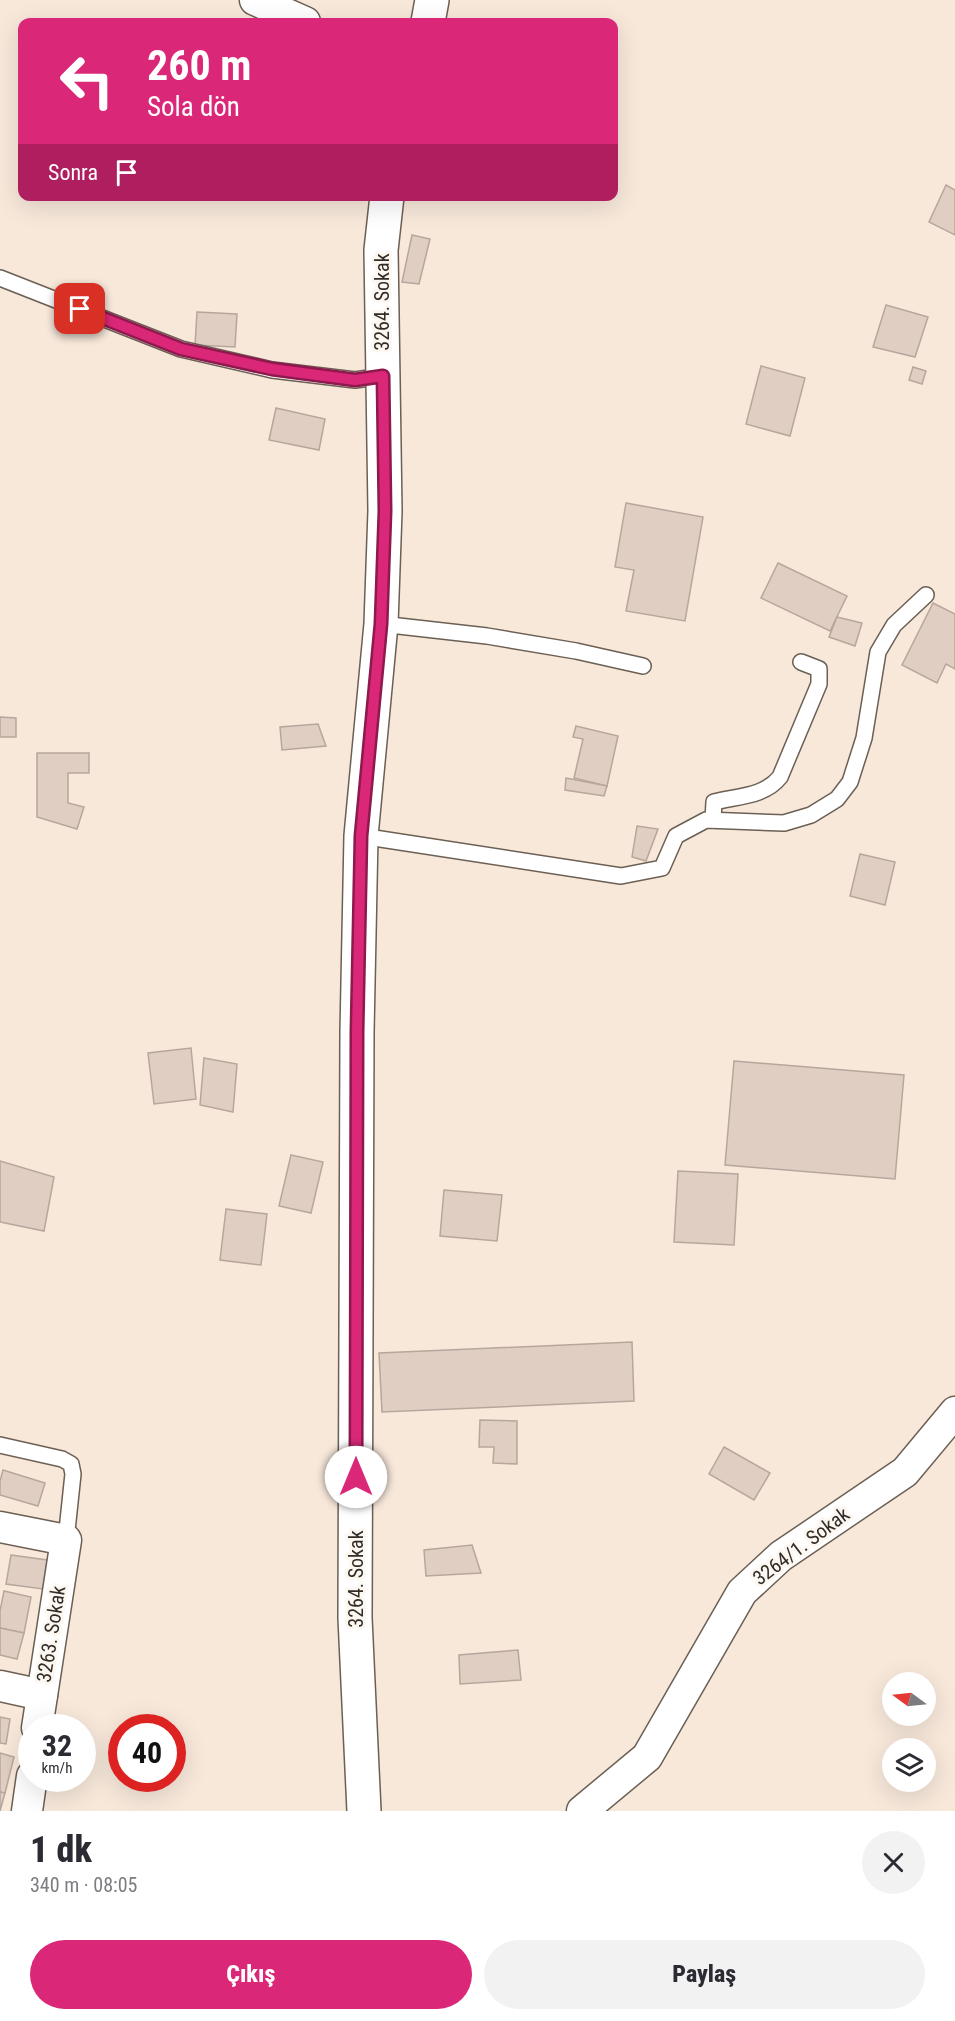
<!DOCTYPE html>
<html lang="tr">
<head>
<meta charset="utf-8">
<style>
  :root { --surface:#fff; --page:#f2f2f3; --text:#2b2b33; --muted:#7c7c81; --accent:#db2777 }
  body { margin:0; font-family:"Roboto Condensed",sans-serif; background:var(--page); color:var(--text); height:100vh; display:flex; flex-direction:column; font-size:22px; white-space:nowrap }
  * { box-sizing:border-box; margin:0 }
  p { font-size:20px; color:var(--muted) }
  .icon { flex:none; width:33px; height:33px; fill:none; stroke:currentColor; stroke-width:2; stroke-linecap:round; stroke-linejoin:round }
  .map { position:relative; height:1811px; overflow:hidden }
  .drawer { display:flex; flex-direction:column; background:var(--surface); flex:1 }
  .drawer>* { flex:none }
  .banner { position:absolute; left:18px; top:18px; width:600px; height:183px; border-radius:12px; box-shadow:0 6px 24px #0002; background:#db2777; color:#fff; overflow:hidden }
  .needle { width:39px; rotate:285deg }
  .tools { position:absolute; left:882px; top:1672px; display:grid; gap:12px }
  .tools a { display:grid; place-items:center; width:54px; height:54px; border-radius:50%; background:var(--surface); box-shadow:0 6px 24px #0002; font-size:30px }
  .speed { position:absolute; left:18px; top:1714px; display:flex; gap:12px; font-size:30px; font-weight:700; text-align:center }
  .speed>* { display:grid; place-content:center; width:78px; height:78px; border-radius:50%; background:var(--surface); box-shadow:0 6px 24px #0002; line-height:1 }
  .speed small { font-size:15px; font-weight:400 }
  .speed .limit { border:9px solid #d22; background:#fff; color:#111 }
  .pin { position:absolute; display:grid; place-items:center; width:51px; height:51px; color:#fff; margin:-26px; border-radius:12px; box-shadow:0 3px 9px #0006 }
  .me { position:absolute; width:66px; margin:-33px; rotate:0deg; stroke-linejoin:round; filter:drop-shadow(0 0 4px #0008) }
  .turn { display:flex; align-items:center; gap:21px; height:126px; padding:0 30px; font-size:27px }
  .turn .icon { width:78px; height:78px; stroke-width:2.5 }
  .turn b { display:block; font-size:42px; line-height:51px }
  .then { display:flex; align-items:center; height:57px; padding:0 30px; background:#0003; gap:12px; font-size:22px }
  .round { display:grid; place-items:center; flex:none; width:63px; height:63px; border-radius:32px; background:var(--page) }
  .summary { display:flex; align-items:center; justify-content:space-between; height:102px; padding:0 30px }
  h1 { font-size:36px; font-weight:800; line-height:45px }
  .button { display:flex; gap:12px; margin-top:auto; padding:12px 30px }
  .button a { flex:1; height:69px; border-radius:36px; background:var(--accent); color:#fff; font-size:24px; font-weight:800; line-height:69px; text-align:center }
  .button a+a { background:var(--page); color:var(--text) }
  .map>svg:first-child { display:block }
  .building { fill:#e0cec3; stroke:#b8a69c; stroke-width:1.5 }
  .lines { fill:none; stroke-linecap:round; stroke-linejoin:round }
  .service-casing { stroke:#6c5f53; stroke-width:18 }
  .minor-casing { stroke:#6c5f53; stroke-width:33 }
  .tertiary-casing { stroke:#6c5f53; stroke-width:36 }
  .service { stroke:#fff; stroke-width:15 }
  .minor { stroke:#fff; stroke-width:30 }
  .tertiary { stroke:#fff; stroke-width:33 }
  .route-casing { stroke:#8e194d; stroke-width:15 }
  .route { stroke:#db2777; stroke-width:10 }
  .labels { text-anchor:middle; stroke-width:6; stroke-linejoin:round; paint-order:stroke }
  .street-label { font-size:20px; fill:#332d28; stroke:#fdf7f1 }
</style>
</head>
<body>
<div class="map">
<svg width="955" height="1811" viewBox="0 0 955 1811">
  <rect width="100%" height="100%" fill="#f7e8da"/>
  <g class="building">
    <path d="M946,185L955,190V235L929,222Z"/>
    <path d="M412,235L430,239L419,284L402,282Z"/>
    <path d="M886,305L928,317L915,357L873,347Z"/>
    <path d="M197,312L237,314L235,347L195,345Z"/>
    <path d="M761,366L805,378L790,436L746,424Z"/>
    <path d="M913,367L926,371L922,384L909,380Z"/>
    <path d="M276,408L325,419L319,450L269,440Z"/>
    <path d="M626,503L703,517L685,621L626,611L634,570L615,567Z"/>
    <path d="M778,563L847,596L830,631L761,598Z"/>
    <path d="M933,603L955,614V669L946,664L937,683L902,665Z"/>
    <path d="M837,617L862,623L855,646L829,637Z"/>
    <path d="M0,717L16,718V737H0Z"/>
    <path d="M318,724L326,746L282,750L280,727Z"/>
    <path d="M576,726L618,736L607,786L574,778L583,739L573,737Z"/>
    <path d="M37,753H89V773H68V803L84,807L77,829L37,817Z"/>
    <path d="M566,778L607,786L604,796L565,790Z"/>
    <path d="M637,826L658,829L646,861L632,857Z"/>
    <path d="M860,854L895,862L885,905L850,896Z"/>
    <path d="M191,1048L196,1099L154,1104L148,1053Z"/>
    <path d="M204,1058L237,1064L233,1112L200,1105Z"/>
    <path d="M734,1061L904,1075L895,1179L725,1165Z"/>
    <path d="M291,1155L323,1162L311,1213L279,1206Z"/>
    <path d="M0,1161L54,1177L44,1231L0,1222Z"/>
    <path d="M678,1171L738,1174L734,1245L674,1242Z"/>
    <path d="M444,1190L502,1195L497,1241L440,1236Z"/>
    <path d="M226,1209L267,1214L261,1265L220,1260Z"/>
    <path d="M632,1342L634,1401L382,1412L379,1353Z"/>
    <path d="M480,1420L517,1421V1464L493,1463L494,1447H479Z"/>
    <path d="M724,1447L770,1473L754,1500L709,1474Z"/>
    <path d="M3,1470L45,1483L38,1506L0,1495V1481Z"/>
    <path d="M472,1545L481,1573L426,1576L424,1550Z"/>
    <path d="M11,1555L47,1560L43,1589L6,1584Z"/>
    <path d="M4,1591L31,1597L24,1633L0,1628V1611Z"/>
    <path d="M0,1628L24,1633L17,1659L0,1655Z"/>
    <path d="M518,1650L521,1680L460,1684L459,1655Z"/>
    <path d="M0,1717L10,1719L6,1744L0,1743Z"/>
    <path d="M0,1753L14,1757L5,1793L0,1792Z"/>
    <path d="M0,1792L5,1793L0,1811Z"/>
  </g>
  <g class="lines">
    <g class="service-casing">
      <g id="service">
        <path d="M0,278L181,349L272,370L355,380L383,376"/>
        <path d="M381,624L487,636L576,651L643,666"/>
        <path d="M713,820L714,802C737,796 764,797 780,777L819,684V669L801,662"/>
        <path d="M361,836L621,876L662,868L676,836L706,820L784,823L811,815L837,799L850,782L864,738L878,652L894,625L926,595"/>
        <path d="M0,1445L62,1459L71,1464L73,1474L66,1540"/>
      </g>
    </g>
    <g class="minor-casing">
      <g id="minor">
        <path d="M255,0L305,22"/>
        <path d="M0,1527L66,1540L37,1728"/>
        <path d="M0,1686L42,1695"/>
        <path d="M27,1811L32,1776"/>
        <path d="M582,1811L647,1757L742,1592L781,1556L905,1472L955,1412"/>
      </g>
    </g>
    <g class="tertiary-casing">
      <g id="tertiary">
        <path d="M428,22L432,0"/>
        <path d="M364,1811L355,1618L357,1032L361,836L381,624L385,511L381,250L387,196"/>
      </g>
    </g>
    <use href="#service" class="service"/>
    <use href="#minor" class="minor"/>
    <use href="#tertiary" class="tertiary"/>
  </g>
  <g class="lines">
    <g class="route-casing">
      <path id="route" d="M80,309L181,349L272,369L355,380L383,376L385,511L381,624L361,836L357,1032L356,1477"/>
    </g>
    <use href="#route" class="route"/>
  </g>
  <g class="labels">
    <g class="street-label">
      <text transform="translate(382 302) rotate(-90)" y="7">3264. Sokak</text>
      <text transform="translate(801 1546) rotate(-37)" y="7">3264/1. Sokak</text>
      <text transform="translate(356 1579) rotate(-90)" y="7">3264. Sokak</text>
      <text transform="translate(51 1634) rotate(-81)" y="7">3263. Sokak</text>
    </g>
  </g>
</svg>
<div class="tools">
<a><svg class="needle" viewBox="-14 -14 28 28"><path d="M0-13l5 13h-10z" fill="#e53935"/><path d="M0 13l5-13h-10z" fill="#7c7c81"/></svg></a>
<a><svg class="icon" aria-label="layers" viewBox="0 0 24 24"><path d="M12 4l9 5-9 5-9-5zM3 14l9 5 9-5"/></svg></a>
</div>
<div class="speed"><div>32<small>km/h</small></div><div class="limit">40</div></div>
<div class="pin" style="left:80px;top:309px;background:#d93025"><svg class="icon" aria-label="arrive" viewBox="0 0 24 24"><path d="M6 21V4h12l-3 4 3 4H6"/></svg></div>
<svg class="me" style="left:356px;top:1477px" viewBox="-20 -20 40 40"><circle r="19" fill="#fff"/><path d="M0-13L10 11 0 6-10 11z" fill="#db2777"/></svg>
<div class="banner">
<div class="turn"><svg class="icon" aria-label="left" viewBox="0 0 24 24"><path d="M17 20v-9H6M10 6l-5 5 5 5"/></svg><div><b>260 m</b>Sola dön</div></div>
<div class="then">Sonra<svg class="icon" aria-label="arrive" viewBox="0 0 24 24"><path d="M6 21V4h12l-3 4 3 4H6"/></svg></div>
</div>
</div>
<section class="drawer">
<div class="summary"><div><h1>1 dk</h1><p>340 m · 08:05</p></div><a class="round"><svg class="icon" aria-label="close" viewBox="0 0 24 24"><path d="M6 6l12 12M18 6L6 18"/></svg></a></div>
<div class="button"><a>Çıkış</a><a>Paylaş</a></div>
</section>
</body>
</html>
